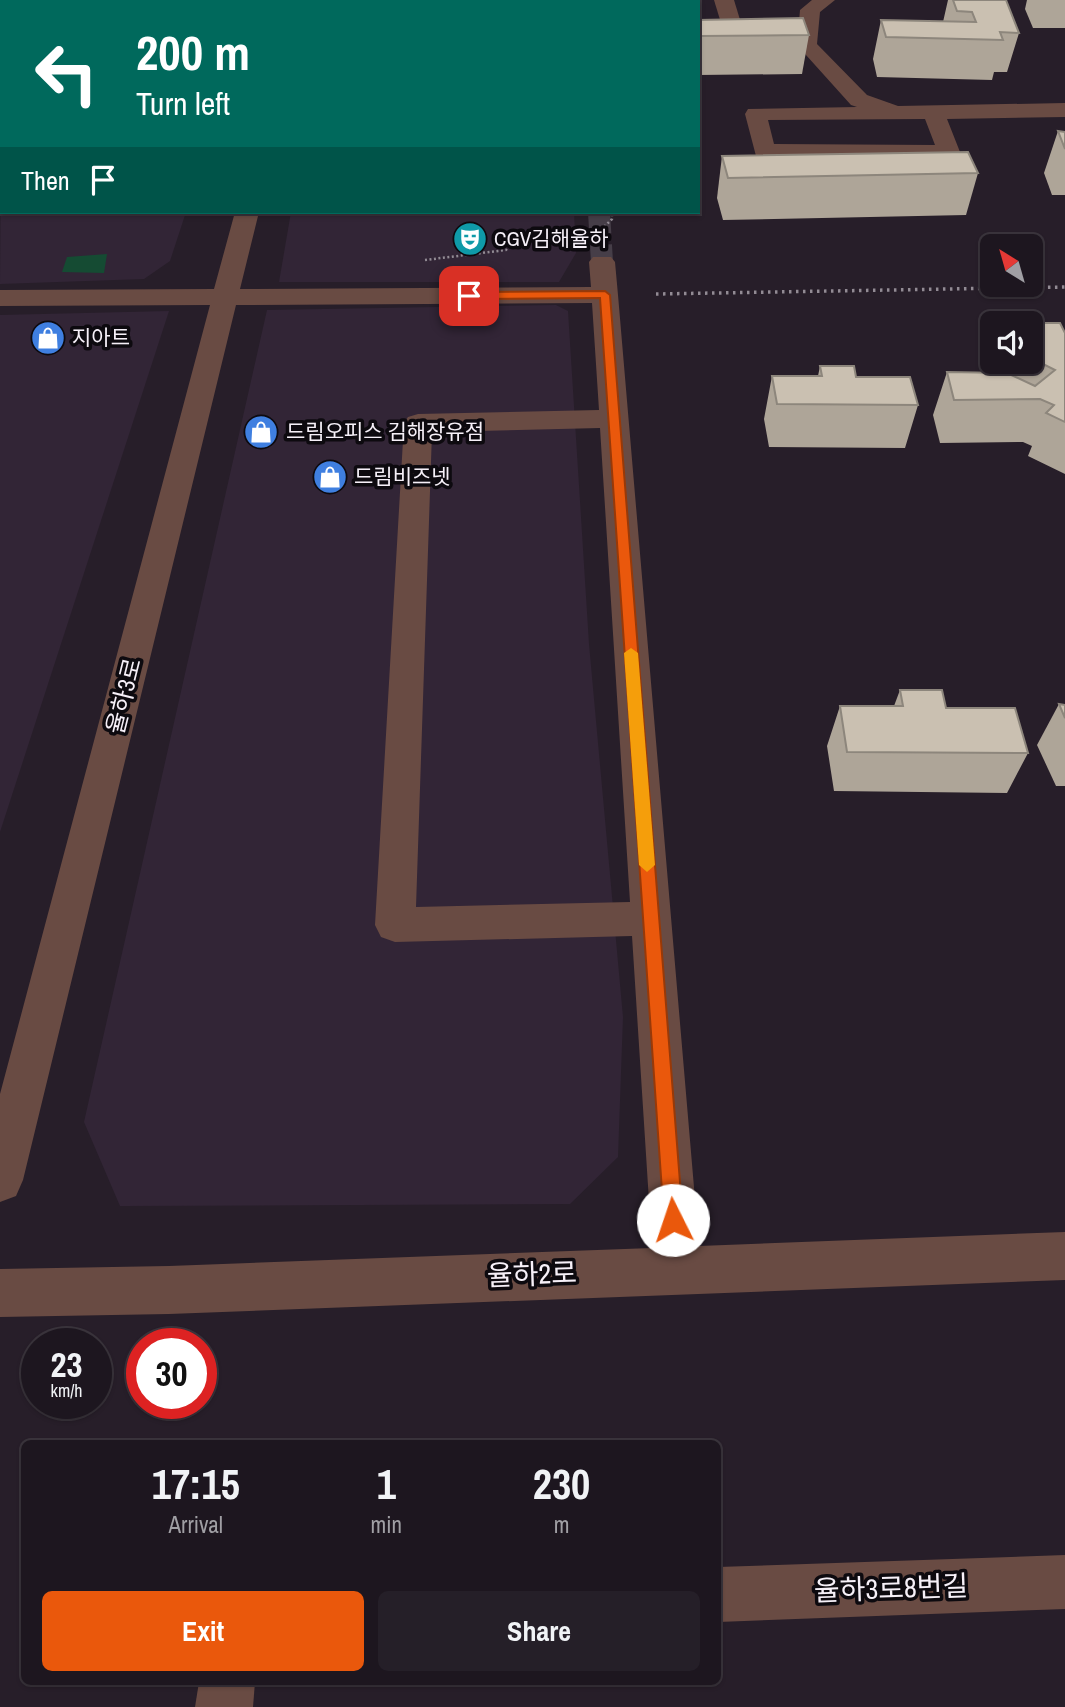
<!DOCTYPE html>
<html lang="en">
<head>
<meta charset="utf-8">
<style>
  :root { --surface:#1d161f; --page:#251f28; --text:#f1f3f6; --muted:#a09fa4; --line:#3b353d; --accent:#ea580c }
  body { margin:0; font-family:"Archivo Narrow","Noto Sans KR",sans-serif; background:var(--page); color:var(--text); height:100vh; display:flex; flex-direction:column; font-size:26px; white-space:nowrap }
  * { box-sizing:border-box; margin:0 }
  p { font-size:23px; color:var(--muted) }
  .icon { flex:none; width:38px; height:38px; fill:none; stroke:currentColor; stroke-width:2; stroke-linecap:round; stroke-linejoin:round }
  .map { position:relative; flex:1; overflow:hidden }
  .details { position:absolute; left:21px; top:1440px; width:700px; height:245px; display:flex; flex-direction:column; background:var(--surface); border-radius:10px; box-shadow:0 2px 5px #0004,0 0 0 2px var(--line) }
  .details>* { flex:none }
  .top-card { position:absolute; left:0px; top:0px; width:700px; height:214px; box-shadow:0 2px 5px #0004,0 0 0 2px var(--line); background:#00695c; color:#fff; overflow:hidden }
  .needle { width:46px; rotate:323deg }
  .fabs { position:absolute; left:980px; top:234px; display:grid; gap:14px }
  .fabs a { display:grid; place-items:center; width:63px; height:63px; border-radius:10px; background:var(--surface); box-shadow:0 2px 5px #0004,0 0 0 2px var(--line); font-size:35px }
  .speed { position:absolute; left:21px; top:1328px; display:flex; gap:14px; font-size:35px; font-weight:700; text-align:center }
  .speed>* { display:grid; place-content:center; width:91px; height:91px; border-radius:50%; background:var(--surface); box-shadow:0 2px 5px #0004,0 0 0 2px var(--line); line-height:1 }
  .speed small { font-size:18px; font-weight:400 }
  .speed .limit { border:10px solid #d22; background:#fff; color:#111 }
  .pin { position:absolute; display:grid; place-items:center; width:60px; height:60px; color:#fff; margin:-30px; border-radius:14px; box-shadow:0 4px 10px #0006 }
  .me { position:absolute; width:77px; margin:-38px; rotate:356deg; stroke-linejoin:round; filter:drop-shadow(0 0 5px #0008) }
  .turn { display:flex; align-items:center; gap:24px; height:147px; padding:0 21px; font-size:32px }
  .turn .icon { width:91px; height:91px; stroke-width:2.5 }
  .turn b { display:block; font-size:49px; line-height:60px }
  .then { display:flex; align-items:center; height:66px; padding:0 21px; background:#0003; gap:14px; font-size:26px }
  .eta { display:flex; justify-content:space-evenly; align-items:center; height:119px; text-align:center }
  .eta b { font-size:42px; font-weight:700; line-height:49px }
  .action { display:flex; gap:14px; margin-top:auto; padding:14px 21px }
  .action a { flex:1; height:80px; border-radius:10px; background:var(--accent); color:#fff; font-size:28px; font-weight:700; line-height:80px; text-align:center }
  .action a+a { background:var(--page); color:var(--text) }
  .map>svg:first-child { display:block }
  .built { fill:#322536 }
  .green { fill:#154b33 }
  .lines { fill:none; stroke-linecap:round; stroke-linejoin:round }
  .minor-tunnel { stroke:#463e48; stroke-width:22; stroke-dasharray:22 11; stroke-linecap:butt }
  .path-far1 { stroke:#928b94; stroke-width:2.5; stroke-dasharray:2 2.5; stroke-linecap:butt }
  .path { stroke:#928b94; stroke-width:3.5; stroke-dasharray:2.5 4.5; stroke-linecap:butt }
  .minor { fill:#694b43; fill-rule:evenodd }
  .wall { fill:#aea598 }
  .shaded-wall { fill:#8d867c }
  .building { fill:#cac0b1; stroke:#8d867c; stroke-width:2 }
  .route { fill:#ea580c; stroke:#983908; stroke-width:2 }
  .slow { fill:#f59e0b }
  .labels { text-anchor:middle; stroke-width:7; stroke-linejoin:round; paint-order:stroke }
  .far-poi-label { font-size:21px; fill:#f6f0f8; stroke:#0d0a0f; text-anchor:start }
  .street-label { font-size:24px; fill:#f6f0f8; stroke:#0d0a0f }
  .near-street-label { font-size:28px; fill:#f6f0f8; stroke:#0d0a0f }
</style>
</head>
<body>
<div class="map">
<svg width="1065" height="1707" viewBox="0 0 1065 1707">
  <rect width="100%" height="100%" fill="#271e29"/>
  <g class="built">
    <path d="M2,20V212H186L170,261L144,279L0,284Z"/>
    <path d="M291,212H574L576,253L559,282H279Z"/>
    <path d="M556,305L568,311L589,644L623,1017L618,1157L570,1204L120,1206L84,1122L267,310Z"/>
    <path d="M169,311L0,832V315Z"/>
  </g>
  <path class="green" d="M107,254L104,273L62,272L67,257Z"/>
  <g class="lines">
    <path class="minor-tunnel" d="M599,212L602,262"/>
    <g class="path-far1">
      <path d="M598,233L612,219V212"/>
      <path d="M425,260L506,250L520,235L543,228L567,234L589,233"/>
    </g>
    <path class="path" d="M656,294L1065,287"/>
    <g class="minor">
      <path d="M113,0H133L112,2Z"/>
      <rect x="291" y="0" width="20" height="2"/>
      <rect x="447" y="0" width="20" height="2"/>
      <rect x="575" y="0" width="20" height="2"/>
      <rect x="634" y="0" width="20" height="2"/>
      <path d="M714,0H734L748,46L745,50L738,52L728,46Z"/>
      <path d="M812,0H835L820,12L817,44L867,95L898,106L1065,103V117L947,119L960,152L949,159L756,156L745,114L748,109L857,107L851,105L797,45L800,10ZM925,119L935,145L774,144L768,120Z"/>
      <rect x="0" y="190" width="2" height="14"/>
      <path d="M235,212H259L240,289L591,287L589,262L593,257H611L615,262L618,295L699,1246L1065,1232V1280L169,1314L0,1317V1269L169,1266L652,1248L632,936L395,942L381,937L375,925L404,423L408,417L418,414L599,410L592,303L236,305L23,1180L16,1196L0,1202V1094L210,305L0,306V290L214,289ZM600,428L630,902L416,907L432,432Z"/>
      <path d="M1065,1555V1609L718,1622V1567Z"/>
      <path d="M199,1682H255L253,1707H195Z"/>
    </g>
  </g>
  <g class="wall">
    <path d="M948,0H1006L1019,33L1007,72H994L992,80L877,77L873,59L881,20L943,22Z"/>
    <path d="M1027,0H1065V28H1033L1025,9Z"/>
    <path d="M698,20L809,35L802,74L698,75Z"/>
    <path d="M1058,131L1065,132V195H1052L1044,173Z"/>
    <path d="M722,156L978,173L966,215L723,220L717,198Z"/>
    <path d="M1015,323H1060L1065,333V474L1028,456L1032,446L1023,442L940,443L933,415L947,372L1002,373L1000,366L1001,362H1031V324H1014Z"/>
    <path d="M820,366L856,377L918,405L905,448L769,447L764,419L772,376H818Z"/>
    <path d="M900,690L946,708L1028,753L1007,793L834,791L827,746L840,706H894Z"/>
    <path d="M1059,704L1065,705V786H1056L1037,745Z"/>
  </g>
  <path class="shaded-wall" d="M222,0H241L240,2H222Z"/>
  <g class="building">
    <path d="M155,0H222V2H154Z"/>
    <path d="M953,0H1006L1019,33L1000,32L1003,40L886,37L881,20L976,22L972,12L957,11Z"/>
    <path d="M803,18L809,35L701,36L698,24V20Z"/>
    <path d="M1058,131L1065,132V149Z"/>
    <path d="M968,152L978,173L728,178L722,156Z"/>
    <path d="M1015,323H1060L1065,333V422L1046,413L1054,405L1040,399L954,400L947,372L1007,373L1035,386L1055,370L1031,358V324Z"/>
    <path d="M820,366H854L856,377H910L918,405L777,404L772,376H822Z"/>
    <path d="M900,690H942L946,708H1015L1028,753L847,752L840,706H903Z"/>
    <path d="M1059,704L1065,705V718Z"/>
  </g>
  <path class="route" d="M605,291L610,295L683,1220L680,1227L673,1229L666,1227L664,1220L600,298L469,299L464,296L469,292Z"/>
  <path class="slow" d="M631,648L638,653L655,865L647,872L639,865L624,653Z"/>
  <defs>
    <g id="theatre-disc" transform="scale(1.75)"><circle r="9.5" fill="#0f9aa8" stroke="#0d0a0f"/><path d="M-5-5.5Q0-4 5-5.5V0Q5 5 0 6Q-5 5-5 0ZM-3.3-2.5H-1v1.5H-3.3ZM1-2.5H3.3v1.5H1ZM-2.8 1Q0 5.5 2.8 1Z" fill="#fff"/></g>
    <g id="shop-disc" transform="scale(1.75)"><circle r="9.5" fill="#3f7fe0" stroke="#0d0a0f"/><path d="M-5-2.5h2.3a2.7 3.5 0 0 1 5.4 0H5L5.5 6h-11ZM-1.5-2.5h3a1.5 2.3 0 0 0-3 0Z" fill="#fff"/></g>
  </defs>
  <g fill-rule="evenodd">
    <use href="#theatre-disc" x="470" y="239"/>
    <use href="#shop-disc" x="48" y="338"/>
    <use href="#shop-disc" x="261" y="432"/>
    <use href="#shop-disc" x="330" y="477"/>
  </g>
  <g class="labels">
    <g class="far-poi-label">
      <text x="494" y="246">CGV김해율하</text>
      <text x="72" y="345">지아트</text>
      <text x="286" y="439">드림오피스 김해장유점</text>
      <text x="354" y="484">드림비즈넷</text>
    </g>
    <g class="street-label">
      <text transform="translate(124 696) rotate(-76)" y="8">율하3로</text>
    </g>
    <g class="near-street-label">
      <text transform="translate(532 1274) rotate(-2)" y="10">율하2로</text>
      <text transform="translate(891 1588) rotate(-2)" y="10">율하3로8번길</text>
    </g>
  </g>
</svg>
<div class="fabs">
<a><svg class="needle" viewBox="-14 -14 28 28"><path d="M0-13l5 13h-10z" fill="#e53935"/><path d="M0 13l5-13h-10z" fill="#a09fa4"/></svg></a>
<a><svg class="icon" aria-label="sound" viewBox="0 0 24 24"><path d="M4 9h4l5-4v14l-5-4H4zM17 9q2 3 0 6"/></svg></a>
</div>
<div class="speed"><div>23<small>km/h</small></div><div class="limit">30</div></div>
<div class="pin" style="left:469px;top:296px;background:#d93025"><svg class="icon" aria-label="arrive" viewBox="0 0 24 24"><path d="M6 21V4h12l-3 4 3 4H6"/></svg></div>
<svg class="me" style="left:673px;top:1220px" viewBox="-20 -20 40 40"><circle r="19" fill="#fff"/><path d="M0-13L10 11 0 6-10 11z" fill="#ea580c"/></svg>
<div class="top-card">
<div class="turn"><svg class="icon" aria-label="left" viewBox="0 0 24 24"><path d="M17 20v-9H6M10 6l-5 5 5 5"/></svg><div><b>200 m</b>Turn left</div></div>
<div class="then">Then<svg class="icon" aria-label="arrive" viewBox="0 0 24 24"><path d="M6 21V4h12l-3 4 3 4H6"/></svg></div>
</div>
<section class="details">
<div class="eta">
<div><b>17:15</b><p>Arrival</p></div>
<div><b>1</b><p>min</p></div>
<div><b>230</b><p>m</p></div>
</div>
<div class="action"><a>Exit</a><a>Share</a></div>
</section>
</div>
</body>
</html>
